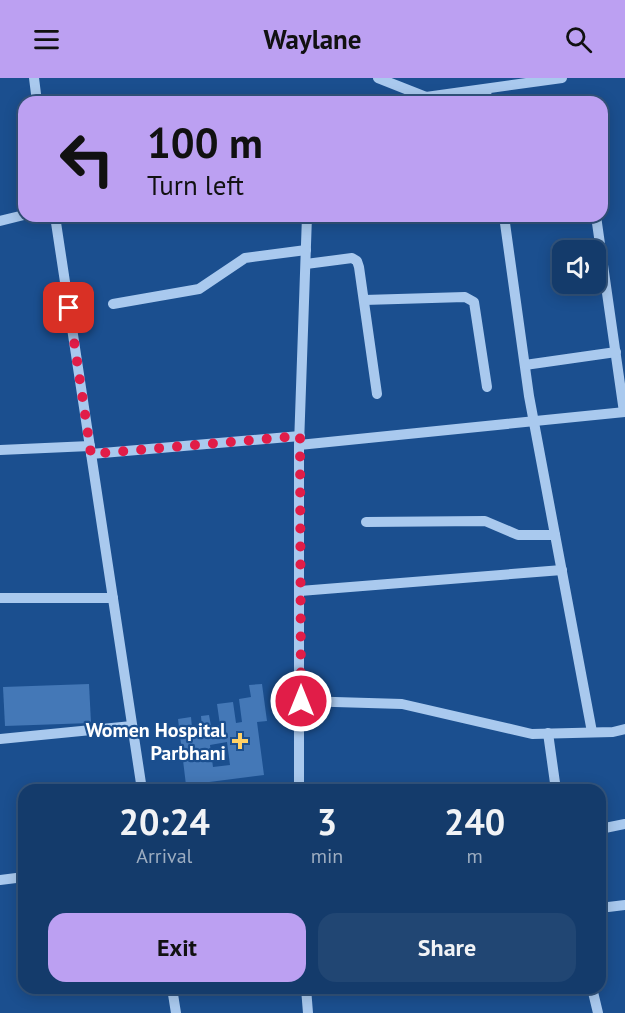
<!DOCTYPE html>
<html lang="en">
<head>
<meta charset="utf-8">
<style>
  :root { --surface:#143b6b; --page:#214673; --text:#f1f3f6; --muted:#9dadc1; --line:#33557e; --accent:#bca0f2 }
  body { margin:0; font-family:"PT Sans",sans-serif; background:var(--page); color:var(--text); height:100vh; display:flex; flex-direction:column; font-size:22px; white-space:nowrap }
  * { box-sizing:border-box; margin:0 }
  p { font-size:20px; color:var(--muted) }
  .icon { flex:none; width:33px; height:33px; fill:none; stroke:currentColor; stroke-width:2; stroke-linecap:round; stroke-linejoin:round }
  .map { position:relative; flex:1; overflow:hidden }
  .side { position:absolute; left:18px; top:706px; width:588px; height:210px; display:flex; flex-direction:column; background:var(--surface); border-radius:18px; box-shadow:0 3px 15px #0003,0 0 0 2px var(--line) }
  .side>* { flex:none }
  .hud { position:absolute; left:18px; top:18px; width:590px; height:126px; border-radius:18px; box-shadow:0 3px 15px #0003,0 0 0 2px var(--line); background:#bca0f2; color:#111; overflow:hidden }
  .tools { position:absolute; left:552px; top:162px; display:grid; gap:12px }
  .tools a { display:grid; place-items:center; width:54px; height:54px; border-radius:12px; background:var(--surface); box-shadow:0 3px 15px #0003,0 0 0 2px var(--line); font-size:30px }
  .pin { position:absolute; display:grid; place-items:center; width:51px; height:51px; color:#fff; margin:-26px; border-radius:12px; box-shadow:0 3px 9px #0006 }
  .me { position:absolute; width:66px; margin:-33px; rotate:0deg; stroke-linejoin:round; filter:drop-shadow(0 0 4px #0008) }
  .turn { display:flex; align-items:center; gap:21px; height:126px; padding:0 30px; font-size:27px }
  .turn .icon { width:78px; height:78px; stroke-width:2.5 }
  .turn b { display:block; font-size:42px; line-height:51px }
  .eta { display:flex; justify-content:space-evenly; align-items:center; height:102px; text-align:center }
  .eta b { font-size:36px; font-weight:700; line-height:42px }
  .primary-button { display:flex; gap:12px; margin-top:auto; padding:12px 30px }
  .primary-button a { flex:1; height:69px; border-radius:18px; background:var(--accent); color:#111; font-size:24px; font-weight:700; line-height:69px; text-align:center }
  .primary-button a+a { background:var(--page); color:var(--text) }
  header { display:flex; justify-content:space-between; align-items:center; height:78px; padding:0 30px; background:var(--accent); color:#111; font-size:27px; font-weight:700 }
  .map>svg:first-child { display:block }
  .building { fill:#4478b7; fill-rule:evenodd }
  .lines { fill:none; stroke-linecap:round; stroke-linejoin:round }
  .minor { stroke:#a9c9ee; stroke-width:10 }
  .route { stroke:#e11d48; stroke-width:10; stroke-dasharray:0 18 }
  .poi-dot { fill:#ffd166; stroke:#1b4f8f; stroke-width:2 }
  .labels { text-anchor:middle; stroke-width:4.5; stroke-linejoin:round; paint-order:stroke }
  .poi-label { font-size:20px; font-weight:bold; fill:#fff; stroke:#1b4f8f; text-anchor:end }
</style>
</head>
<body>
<header><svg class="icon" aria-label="menu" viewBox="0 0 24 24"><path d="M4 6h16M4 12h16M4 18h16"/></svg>Waylane<svg class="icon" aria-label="search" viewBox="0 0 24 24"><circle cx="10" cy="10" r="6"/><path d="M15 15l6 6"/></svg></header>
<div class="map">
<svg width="625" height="935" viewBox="0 0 625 935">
  <rect width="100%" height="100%" fill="#1b4f8f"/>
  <g class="building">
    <path d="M89,606L91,645L5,648L3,609Z"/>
    <path d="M262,606L267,643L257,644L264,697L186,707L178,641L191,639L192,650L202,649L201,638L209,637L211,648L220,647L217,626L233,624L236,645L242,644L239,621L251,619L249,607ZM227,664L230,687L213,689L210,667Z"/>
  </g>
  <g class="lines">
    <g class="minor">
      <path d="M34,0L37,24"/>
      <path d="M378,0L426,19"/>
      <path d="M486,11L487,24"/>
      <path d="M413,24L426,19L562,0"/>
      <path d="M55,138L142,712"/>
      <path d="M504,138L529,318L592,654"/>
      <path d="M596,138L624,334"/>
      <path d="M0,143L24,137"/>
      <path d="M306,186L352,180L357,183L359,189L377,316"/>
      <path d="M364,222L465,219L474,224L487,309"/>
      <path d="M113,226L199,211L245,180L306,172"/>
      <path d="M525,287L616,274"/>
      <path d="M299,367L625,334"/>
      <path d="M0,372L90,368"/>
      <path d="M91,376L300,358"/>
      <path d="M366,444L485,443L518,457H555"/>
      <path d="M300,513L562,492"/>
      <path d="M0,520H113"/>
      <path d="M301,623L402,626L532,656L613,654L625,651"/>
      <path d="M548,655L556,712"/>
      <path d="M0,661L132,648"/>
      <path d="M299,712V367L307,138"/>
      <path d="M600,751L625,746"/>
      <path d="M0,802L24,799"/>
      <path d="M600,830L625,827"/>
      <path d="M172,910L176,935"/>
      <path d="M306,910L308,935"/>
      <path d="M592,910L598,935"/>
    </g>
  </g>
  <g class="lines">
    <path class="route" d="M69,230L91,376L300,358L301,623"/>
  </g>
  <path class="poi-dot" d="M237 654h6v6h6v6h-6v6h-6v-6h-6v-6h6z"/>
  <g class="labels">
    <g class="poi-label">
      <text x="226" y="659">Women Hospital<tspan x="226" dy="23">Parbhani</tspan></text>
    </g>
  </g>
</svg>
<div class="tools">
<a><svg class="icon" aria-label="sound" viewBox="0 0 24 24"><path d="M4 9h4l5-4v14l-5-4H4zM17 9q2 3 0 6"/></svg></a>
</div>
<div class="pin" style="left:69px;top:230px;background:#d93025"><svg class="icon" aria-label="arrive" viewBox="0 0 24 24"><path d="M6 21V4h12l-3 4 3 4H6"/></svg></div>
<svg class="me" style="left:301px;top:623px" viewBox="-20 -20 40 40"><circle r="17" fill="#e11d48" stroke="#fff" stroke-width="3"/><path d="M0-11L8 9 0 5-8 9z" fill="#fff"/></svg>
<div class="hud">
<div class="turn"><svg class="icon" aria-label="left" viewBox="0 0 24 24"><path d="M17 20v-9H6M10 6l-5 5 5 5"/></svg><div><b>100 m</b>Turn left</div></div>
</div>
<section class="side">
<div class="eta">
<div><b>20:24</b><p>Arrival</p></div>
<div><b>3</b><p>min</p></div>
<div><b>240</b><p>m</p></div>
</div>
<div class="primary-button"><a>Exit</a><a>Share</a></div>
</section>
</div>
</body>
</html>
